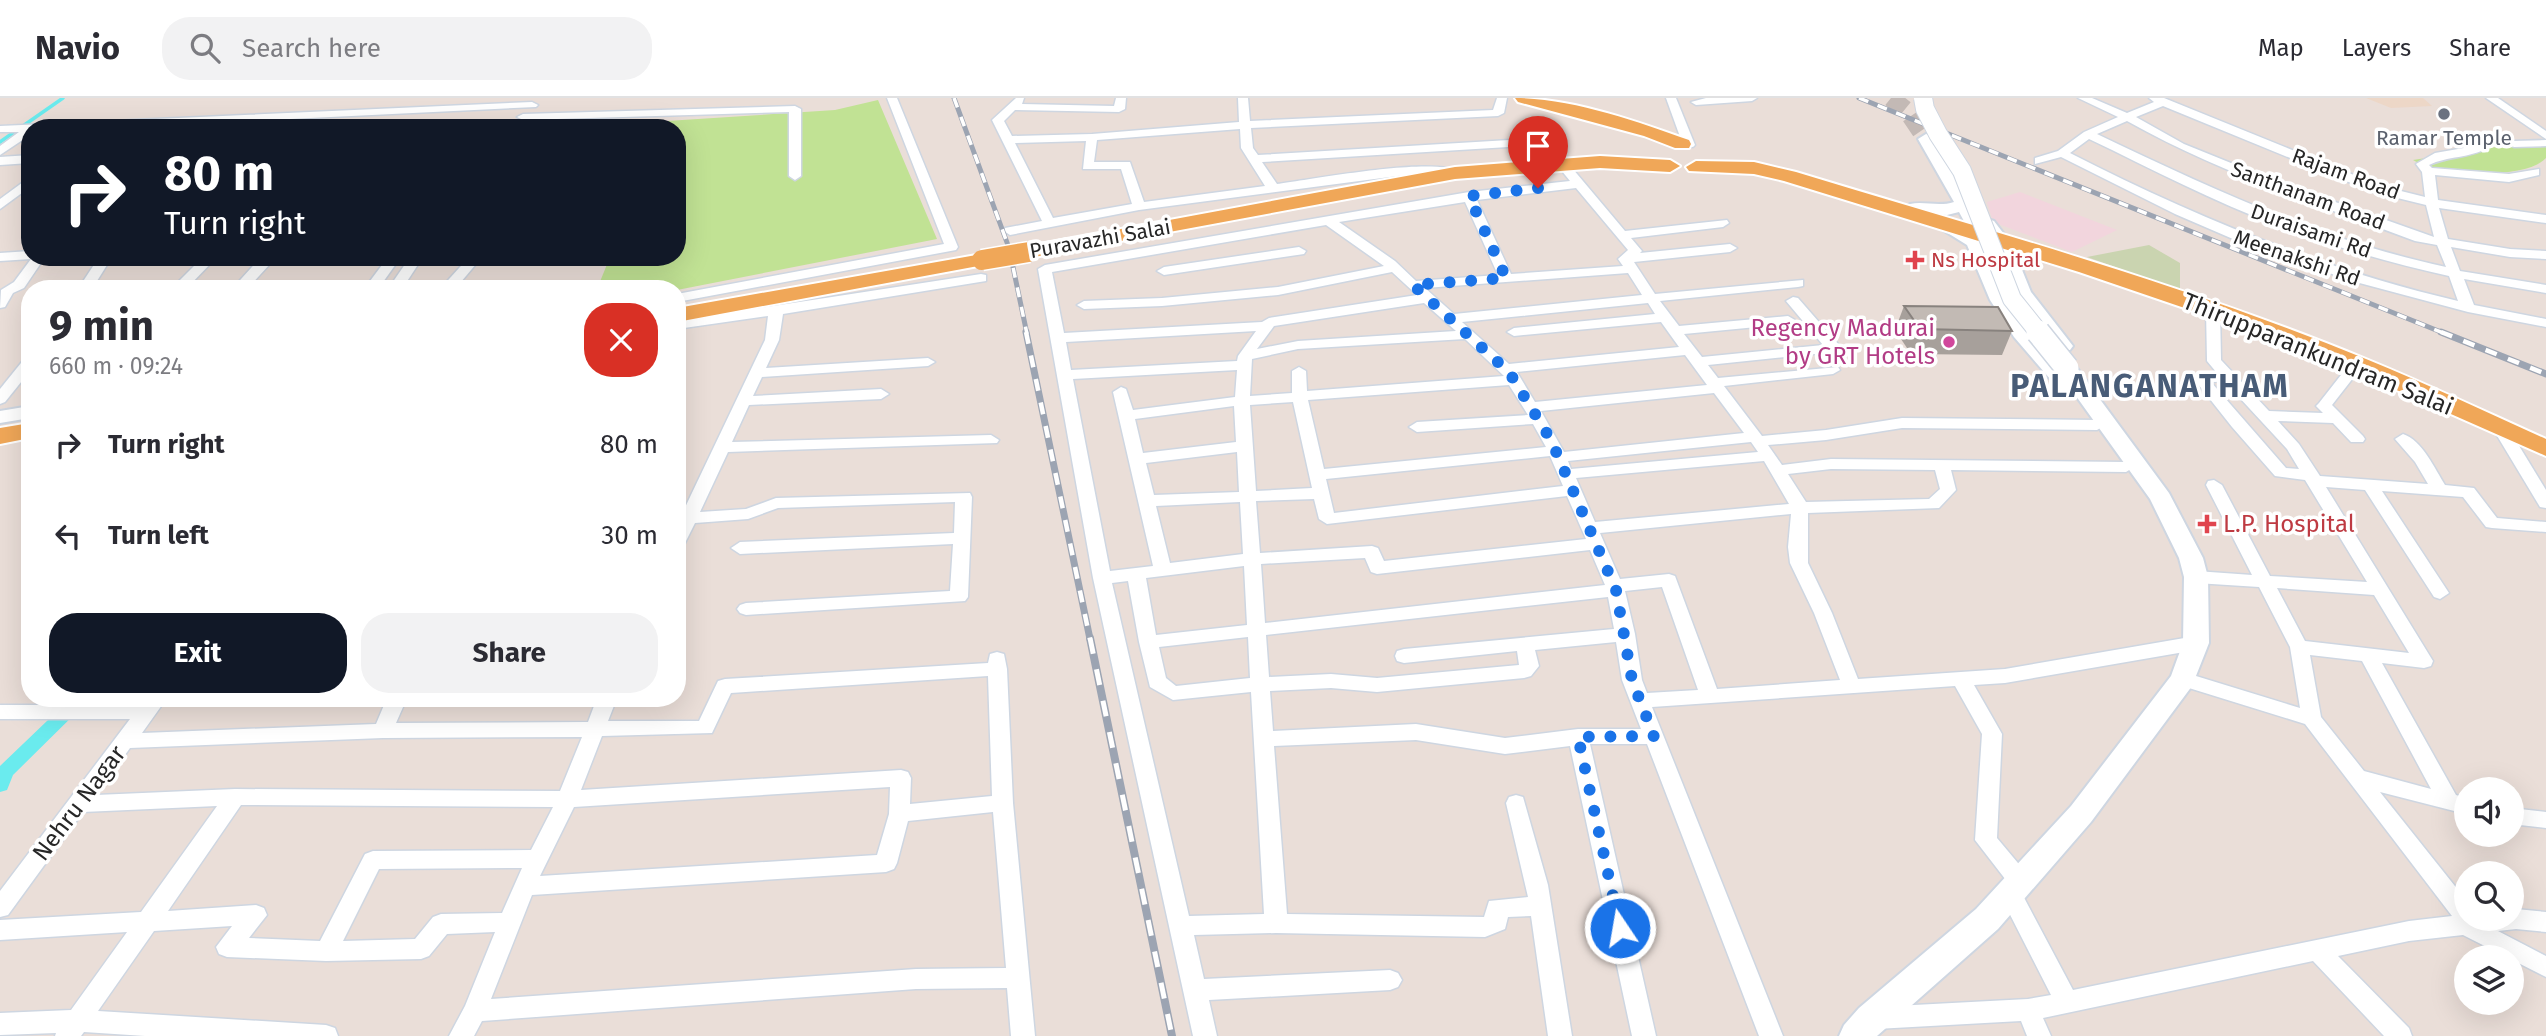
<!DOCTYPE html>
<html lang="en">
<head>
<meta charset="utf-8">
<style>
  :root { --surface:#fff; --page:#f2f2f3; --text:#2b2b33; --muted:#7c7c81; --line:#e1e1e2; --accent:#111827 }
  body { margin:0; font-family:"Fira Sans",sans-serif; background:var(--page); color:var(--text); height:100vh; display:flex; flex-direction:column; font-size:26px; white-space:nowrap }
  * { box-sizing:border-box; margin:0 }
  p { font-size:23px; color:var(--muted) }
  .icon { flex:none; width:38px; height:38px; fill:none; stroke:currentColor; stroke-width:2; stroke-linecap:round; stroke-linejoin:round }
  .map { position:relative; flex:1; overflow:hidden }
  .side { position:absolute; left:21px; top:182px; width:665px; height:427px; display:flex; flex-direction:column; background:var(--surface); border-radius:28px; box-shadow:0 7px 28px #0002 }
  .side>* { flex:none }
  .hud { position:absolute; left:21px; top:21px; width:665px; height:147px; border-radius:28px; box-shadow:0 7px 28px #0002; background:#111827; color:#fff; overflow:hidden }
  .buttons { position:absolute; left:2454px; top:679px; display:grid; gap:14px }
  .buttons a { display:grid; place-items:center; width:70px; height:70px; border-radius:50%; background:var(--surface); box-shadow:0 7px 28px #0002; font-size:35px }
  .pin { position:absolute; display:grid; place-items:center; width:60px; height:60px; color:#fff; margin:-72px -30px; border-radius:50% 50% 50% 0; rotate:-45deg; box-shadow:0 0 7px #0007 }
  .pin .icon { rotate:45deg }
  .me { position:absolute; width:77px; margin:-38px; rotate:348deg; stroke-linejoin:round; filter:drop-shadow(0 0 5px #0008) }
  .turn { display:flex; align-items:center; gap:24px; height:147px; padding:0 28px; font-size:32px }
  .turn .icon { width:91px; height:91px; stroke-width:2.5 }
  .turn b { display:block; font-size:49px; line-height:60px }
  .round { display:grid; place-items:center; flex:none; width:74px; height:74px; border-radius:28px; background:var(--page) }
  .overview { display:flex; align-items:center; justify-content:space-between; height:119px; padding:0 28px }
  h1 { font-size:42px; font-weight:700; line-height:52px }
  .cta { display:flex; gap:14px; margin-top:auto; padding:14px 28px }
  .cta a { flex:1; height:80px; border-radius:28px; background:var(--accent); color:#fff; font-size:28px; font-weight:700; line-height:80px; text-align:center }
  .cta a+a { background:var(--page); color:var(--text) }
  ul { padding:0; list-style:none }
  li { display:flex; align-items:center; gap:21px; height:91px; padding:0 28px }
  li div { flex:1 }
  li b { display:block; font-size:26px }
  li em { font-style:normal }
  header { display:flex; align-items:center; gap:42px; box-sizing:border-box; height:98px; padding:0 35px; background:var(--surface); border-bottom:2px solid var(--line) }
  header strong { font-size:33px }
  nav { display:flex; gap:38px; margin-inline-start:auto; font-size:24px }
  .search { width:490px; height:63px; background:var(--page); display:flex; align-items:center; gap:18px; box-sizing:border-box; padding:0 24px; border-radius:28px; color:var(--muted); font-size:26px }
  .map>svg:first-child { display:block }
  .education { fill:#edd7c7 }
  .medical { fill:#f2d5dd }
  .green { fill:#c1e294 }
  .cemetery { fill:#cad4b0 }
  .lines { fill:none; stroke-linecap:round; stroke-linejoin:round }
  .stream { stroke:#6aebee; stroke-width:3.5 }
  .canal { fill:#6aebee; fill-rule:evenodd }
  .secondary-tunnel { stroke:#c3b9b5; stroke-width:18; stroke-dasharray:18 9; stroke-linecap:butt }
  .street-casing { stroke:#ced6e1; stroke-width:3 }
  .secondary-casing { stroke:#ced6e1; stroke-width:4 }
  .primary-casing { stroke:#fff; stroke-width:4 }
  .street { fill:#fff; fill-rule:evenodd }
  .secondary { fill:#fff; fill-rule:evenodd }
  .primary { fill:#f0a758; fill-rule:evenodd }
  .rail-far2-casing { stroke:#9ca4b2; stroke-width:5 }
  .rail-far1-casing { stroke:#9ca4b2; stroke-width:7 }
  .rail-casing { stroke:#9ca4b2; stroke-width:8 }
  .rail-far2 { stroke:#fff; stroke-width:3.5; stroke-dasharray:10; stroke-linecap:butt }
  .rail-far1 { stroke:#fff; stroke-width:4.5; stroke-dasharray:12; stroke-linecap:butt }
  .rail { stroke:#fff; stroke-width:5; stroke-dasharray:16; stroke-linecap:butt }
  .secondary-bridge-far1-casing { stroke:#ced6e1; stroke-width:20; stroke-linecap:butt }
  .secondary-bridge-casing { stroke:#ced6e1; stroke-width:26; stroke-linecap:butt }
  .primary-bridge-casing { stroke:#fff; stroke-width:23; stroke-linecap:butt }
  .secondary-bridge-far1 { stroke:#fff; stroke-width:18 }
  .secondary-bridge { stroke:#fff; stroke-width:23 }
  .primary-bridge { stroke:#f0a758; stroke-width:20 }
  .wall { fill:#a7a09b }
  .building { fill:#c2bab4; stroke:#88827e; stroke-width:2 }
  .route { stroke:#1a73e8; stroke-width:12; stroke-dasharray:0 21.6 }
  .worship-dot { fill:#6b7280; stroke:#fff; stroke-width:2.5 }
  .health-dot { fill:#e0444e; stroke:#fff; stroke-width:2.5 }
  .hotel-dot { fill:#d1479c; stroke:#fff; stroke-width:2.5 }
  .labels { text-anchor:middle; stroke-width:7; stroke-linejoin:round; paint-order:stroke }
  .far-worship-label { font-size:21px; fill:#5b616d; stroke:#fff }
  .far-street-label { font-size:21px; fill:#272727; stroke:#fff }
  .far-health-label { font-size:21px; fill:#be3a42; stroke:#fff; text-anchor:start }
  .hotel-label { font-size:24px; fill:#b23c85; stroke:#fff; text-anchor:end }
  .street-label { font-size:24px; fill:#272727; stroke:#fff }
  .health-label { font-size:24px; fill:#be3a42; stroke:#fff; text-anchor:start }
  .district-label { font-size:32px; font-weight:bold; letter-spacing:2px; fill:#485c77; stroke:#fff }
</style>
</head>
<body>
<header>
<strong>Navio</strong>
<div class="search"><svg class="icon" aria-label="search" viewBox="0 0 24 24"><circle cx="10" cy="10" r="6"/><path d="M15 15l6 6"/></svg>Search here</div>
<nav><a>Map</a><a>Layers</a><a>Share</a></nav>
</header>
<div class="map">
<svg width="2546" height="938" viewBox="0 0 2546 938">
  <rect width="100%" height="100%" fill="#eaded8"/>
  <path class="education" d="M2366,0H2438H2423L2432,8L2391,10Z"/>
  <path class="medical" d="M2020,94L2117,132L2072,154L1993,124L1987,104Z"/>
  <g class="green">
    <path d="M878,2L937,141L677,192L597,191L610,159H677V30H664L667,23L835,12Z"/>
    <path d="M2541,42L2546,49V60C2524,83 2439,77 2413,62Z"/>
  </g>
  <path class="cemetery" d="M2149,147L2180,165V192L2087,159Z"/>
  <g class="lines">
    <path class="stream" d="M0,44L63,0"/>
    <path class="canal" d="M71,600H91L13,677L7,692L0,694V668Z"/>
    <path class="secondary-tunnel" d="M1891,0L1907,13L1926,41"/>
    <g class="street-casing">
      <g id="street">
        <path d="M887,0H897L958,149L956,152L677,204V196L944,146Z"/>
        <path d="M1016,0H1024L1022,6L1114,8L1116,0H1126L1125,11L1119,14L1015,12L1004,23L1012,38L1092,36L1239,24L1238,0H1248L1250,23L1493,12L1497,0H1507L1504,15L1498,18L1251,30L1253,50L1258,57L1528,41L1559,63L1549,66L1525,48L1262,64L1277,86C1311,82 1438,57 1461,75L1455,79L1420,75L1139,112L1010,137L1004,133L1005,130L1042,123L992,22ZM1240,31L1241,50L1265,88L1144,104L1130,64H1094L1097,42ZM1086,43L1083,71H1121L1132,106L1053,120L1015,45Z"/>
        <path d="M1666,0H1676L1695,47L1693,49L1683,47Z"/>
        <path d="M1706,0H1757L1752,3L1696,7L1691,4Z"/>
        <path d="M2078,0H2092L2127,15L2154,4L2149,0H2164L2381,88L2425,99L2422,74L2416,66L2435,55L2481,47L2487,50C2471,60 2447,58 2429,67L2432,70L2509,76L2539,71V77L2509,84L2435,77L2438,102L2546,117V125L2439,110L2448,141L2510,151L2546,153V161L2510,159L2451,149L2460,173L2546,187V195L2464,181L2474,207L2546,221V229L2468,214L2352,183L2233,141L2175,116L2061,59L2035,66V60L2058,53L2084,34L2118,19ZM2163,8L2373,94L2426,107L2434,139L2268,80L2184,46L2136,19ZM2127,23C2218,74 2318,107 2415,143L2437,147L2446,169C2321,142 2212,91 2097,36ZM2089,41C2152,71 2214,104 2279,128C2334,149 2391,165 2449,178L2458,203C2322,171 2195,119 2070,55Z"/>
        <path d="M2486,0H2498L2546,33V41Z"/>
        <path d="M532,4L538,7L536,9L103,30H30V37L0,57V48L19,34H0V28Z"/>
        <path d="M795,8L801,11V78L795,82L789,78V14L523,22L517,19L523,16Z"/>
        <path d="M2546,42V48L2514,49L2508,46L2514,43Z"/>
        <path d="M30,57V65L0,67V59Z"/>
        <path d="M1563,63L1567,64L1625,133L1727,122L1729,125L1723,129L1631,140L1642,153L1640,155L1730,146L1737,150L1730,154L1634,164L1655,196L1803,182V188L1798,189L1660,203L1679,228L1788,218L1795,222L1788,226L1684,236L1702,259L1823,247L1786,203L1793,199L1798,200L1839,247L1841,250L1839,253L1834,254L1708,267L1718,280L1838,269L1840,272L1833,276L1724,288L1762,338L1826,332L1902,320L2097,322L2105,327L2097,332L1902,330L1826,342L1768,347L1782,367L1831,361L2126,364L2134,369L2126,374L1951,372L1956,392L1939,410L1808,415V465L1832,515L1858,581L2005,571L2196,538L2203,540L2205,545L2203,550L2196,552L2005,585L1974,587L2002,636L1997,740L2028,777L2031,783L2028,789L2020,792L2073,892L2409,823L2452,818L2305,626L2176,586L2173,581L2176,576L2183,574L2300,610L2290,549L2259,489L2196,485L2187,479L2196,473L2252,477L2206,387L2208,383L2214,382L2222,387L2270,478L2367,484L2305,382L2275,378L2232,329L2194,281L2196,278L2217,275L2207,263L2206,212L2213,208L2220,212L2221,262L2269,313L2323,315L2316,308L2319,305L2352,263H2362L2364,266L2332,307L2363,338L2365,341L2363,344H2351L2333,325L2278,323L2299,346L2320,378L2428,386L2415,364L2395,341L2403,336C2422,342 2435,371 2445,387L2474,390L2497,420L2546,424V434L2492,430L2486,429L2463,399L2382,393L2449,495L2440,501L2434,499L2365,392L2326,389L2433,563L2431,568L2424,570L2382,565L2456,697L2466,700V716L2380,694L2466,802V821H2511V812L2516,811L2546,814V834L2516,831L2498,833L2546,858V879L2463,837L2409,843L2338,858L2409,930L2412,938H2384L2313,863L2043,920L2051,938H2027L2021,923L1876,931L1868,928L1864,920L1868,912L1876,909L2028,901L2051,897L1999,795L2002,788L2009,786L1975,742L1982,636L1955,588L1652,609L1783,938H1759L1647,646H1590L1656,938H1632L1570,648L1505,656L1416,642L1274,648L1287,816L1484,819L1489,803L1528,799L1506,705L1509,699L1516,697L1523,699L1548,787L1572,938H1548L1531,818L1508,819L1505,831L1485,839L1276,835L1194,837L1204,881L1390,872L1398,875L1402,882L1398,889L1390,892L1209,902L1217,938H1193L1093,480L1038,171L1045,167L1469,94L1570,83L1557,67ZM1576,90L1628,152L1618,161L1623,168L1511,176L1477,102ZM1465,104L1498,177L1416,183L1395,163L1339,124ZM1326,127L1384,168L1278,189L1162,200L1084,203L1077,207L1084,211L1162,208L1278,197L1392,174L1417,197L1269,220L1262,224L1064,235L1052,174ZM1628,175L1642,197L1454,216L1425,190ZM1424,205L1456,233L1298,243L1257,251L1274,228ZM1648,205L1655,216L1514,230L1507,234L1514,238L1661,224L1679,249L1509,266L1462,224ZM1256,233L1238,258L1237,263L1071,272L1066,244ZM1465,241L1504,278L1307,293L1306,273L1299,269L1292,273V295L1250,298L1252,261L1298,251ZM1685,257L1707,287L1535,304L1517,274ZM1237,272L1235,299L1133,312L1126,291L1121,289L1113,294L1153,468L1110,473L1073,281ZM2224,283L2287,351L2299,371L2286,370L2211,284ZM1509,287L1528,317L1417,324L1409,329L1417,334L1533,326L1546,349L1324,371L1308,302ZM1714,295L1744,335L1564,354L1541,313ZM1293,304L1312,390L1256,393L1250,307ZM1234,308L1236,344L1143,355L1135,321ZM1751,344L1758,354L1571,371L1568,363ZM1237,354L1239,394L1154,397L1146,365ZM1550,358L1563,388L1334,415L1326,381ZM1764,363L1789,406L1595,424L1576,380ZM1831,371L1935,372L1940,391L1929,401L1806,404L1788,376ZM1567,398L1586,441L1384,463L1378,450L1372,448L1260,455L1256,403L1314,401L1319,421L1327,426ZM1240,404L1243,456L1170,465L1156,408ZM1791,416L1788,449L1790,465L1814,515L1840,582L1717,591L1675,478L1669,476L1620,481L1600,435ZM1590,452L1605,487L1265,525L1261,466L1365,460L1371,474L1377,476ZM1244,468L1247,527L1156,537L1146,480ZM1128,483L1139,544L1150,589L1173,602L1251,594L1264,816L1189,818L1112,485ZM1662,489L1698,592L1647,595L1642,582L1635,536L1625,493ZM2277,490L2374,497L2409,555L2305,543ZM1608,499L1614,531L1404,551L1397,553L1395,558L1397,563L1404,565L1517,553L1519,567L1377,580L1331,576L1269,579L1266,537ZM1248,539L1250,580L1176,588L1166,580L1159,549ZM1616,544L1622,582L1641,631H1578L1505,640L1416,626L1273,633L1270,593L1331,590L1377,594L1524,580L1531,578L1539,568L1535,552ZM2310,557L2362,563L2431,691L2364,673L2321,619Z"/>
        <path d="M30,79V89L0,111V101Z"/>
        <path d="M1299,149L1306,153L1304,156L1164,177L1157,173L1164,169Z"/>
        <path d="M30,153V159H45L24,190L13,195L5,209L0,210L1,192L14,184L31,161L0,163V155Z"/>
        <path d="M99,159H112L92,191H78Z"/>
        <path d="M203,159H217L186,191H171Z"/>
        <path d="M261,159H320L314,163L270,166L247,191H232Z"/>
        <path d="M388,159H401L378,191H364Z"/>
        <path d="M410,159H423L402,191H388Z"/>
        <path d="M469,159H482L455,191H440Z"/>
        <path d="M981,176L986,177V183L783,216L779,242L766,270L928,260L935,264L928,268L762,279L753,298L881,291L889,296L881,301L749,307L732,344L991,337L999,342L997,345L728,354L700,414L746,411L776,400L970,395L972,399L968,499L965,503L746,517L740,515L737,511L740,507L746,505L950,493L953,446L740,456L731,450L740,444L954,435L955,404L778,410L748,421L695,425L683,449L677,451L680,420L765,242L768,218L677,231V223Z"/>
        <path d="M30,259V273L5,304L0,306V291L25,260Z"/>
        <path d="M2501,326L2507,328L2546,392V410L2540,409L2493,331Z"/>
        <path d="M997,554L1004,556L1007,571L1013,705L1035,938H1011L1007,890L916,891L482,923L474,938H449L465,908L495,834L447,836L429,858L421,861L326,863L227,859L219,856L216,849L232,828L154,833L98,913L326,927L335,930L338,938H145L84,934L81,938H55L56,935L0,937V915L71,912L127,834L0,842V822L141,814L217,708L83,714L8,817L0,819V793L130,621H0V607H141L146,600H167L142,635L376,626L387,600H407L396,625L588,624L597,600H617L608,623H699L718,583L725,581L988,565L990,556ZM988,578L992,698L910,706L911,680L908,674L901,672L581,692L602,638L712,635L731,595ZM582,639L560,693L235,691L96,697L130,650L383,640ZM890,689L889,716L877,757L540,778L574,709ZM241,707L553,709L531,752L373,753L365,756L320,843L249,840L267,817L264,810L256,807L168,813ZM993,714L1006,870L916,871L491,901L532,797L886,774L894,771L897,765L908,723ZM522,770L502,815L441,816L433,819L415,841L343,843L379,771Z"/>
        <path d="M2511,710L2546,714V730L2511,726Z"/>
      </g>
    </g>
    <g class="secondary-casing">
      <g id="secondary">
        <path d="M1926,36L1932,38L1951,67L1978,118L1994,123L2007,140L2004,144H1992L1982,131L1965,125L1959,114L1947,117L1910,114L1907,110L1910,106C1924,103 1939,109 1954,104L1918,41Z"/>
        <path d="M1939,119L1981,140L2010,202L2032,235L2059,267L2067,264L2074,266L2169,395L2203,460L2208,479L2209,545L2192,588L2091,724L1998,831L1877,938H1839L1844,927L1859,910L1976,811L2071,708L2171,578L2183,545L2184,479L2179,460L2150,401L2076,298L2064,297L2014,239L1990,202L1967,147L1930,124Z"/>
        <path d="M2027,146L2033,147L2036,151L2033,155L2016,157L2031,194L2073,248L2070,252H2056L2012,195L1996,153L2005,148Z"/>
        <path d="M30,308V320L0,325V313Z"/>
      </g>
    </g>
    <g class="primary-casing">
      <g id="primary">
        <path d="M1515,0C1571,0 1636,23 1689,42L1691,46L1689,50H1675L1644,38L1518,4Z"/>
        <path d="M1600,58L1670,62L1680,68L1670,74L1600,70L1455,81L1029,160L1022,158L1019,154L1022,150L1029,148L1455,69Z"/>
        <path d="M1696,63L1754,64L1796,74C1987,132 2181,185 2366,261C2427,286 2486,314 2546,341V358L2349,271L2205,217L2079,174L1784,83L1754,76L1689,73L1686,69Z"/>
        <path d="M982,156L989,158L993,162L989,166L677,224V210Z"/>
        <path d="M30,325V340L0,346V330Z"/>
      </g>
    </g>
    <use href="#street" class="street"/>
    <use href="#secondary" class="secondary"/>
    <use href="#primary" class="primary"/>
    <g class="rail-far2-casing">
      <g id="rail-far2">
        <path d="M954,0L1009,150L1027,236"/>
        <path d="M1859,0L2446,236"/>
      </g>
    </g>
    <g class="rail-far1-casing">
      <g id="rail-far1">
        <path d="M1026,234L1090,541"/>
        <path d="M2441,234L2546,276"/>
      </g>
    </g>
    <g class="rail-casing">
      <path id="rail" d="M1090,540L1172,938"/>
    </g>
    <use href="#rail-far2" class="rail-far2"/>
    <use href="#rail-far1" class="rail-far1"/>
    <use href="#rail" class="rail"/>
    <g class="secondary-bridge-far1-casing">
      <path id="secondary-bridge-far1" d="M1923,0L1925,11L1938,36L1962,73L2012,201L2040,236"/>
    </g>
    <g class="secondary-bridge-casing">
      <path id="secondary-bridge" d="M2038,234L2067,270"/>
    </g>
    <g class="primary-bridge-casing">
      <path id="primary-bridge" d="M982,162L1029,154"/>
    </g>
    <use href="#secondary-bridge-far1" class="secondary-bridge-far1"/>
    <use href="#secondary-bridge" class="secondary-bridge"/>
    <use href="#primary-bridge" class="primary-bridge"/>
  </g>
  <path class="wall" d="M1904,208L2012,233L2002,257L1911,256L1895,232Z"/>
  <path class="building" d="M1904,208L1998,209L2012,233L1920,231Z"/>
  <g class="lines">
    <path class="route" d="M1538,90L1469,98L1506,180L1413,187L1509,274L1551,342L1616,492L1632,582L1654,638L1578,639L1620,830"/>
  </g>
  <circle class="worship-dot" cx="2444" cy="16" r="7"/>
  <g class="health-dot">
    <path d="M1911.5 151.5h7v7h7v7h-7v7h-7v-7h-7v-7h7z"/>
    <path d="M2203.5 415.5h7v7h7v7h-7v7h-7v-7h-7v-7h7z"/>
  </g>
  <circle class="hotel-dot" cx="1949" cy="244" r="7"/>
  <g class="labels">
    <g class="far-worship-label">
      <text x="2444" y="47">Ramar Temple</text>
    </g>
    <g class="far-street-label">
      <text transform="translate(2346 76) rotate(20)" y="7">Rajam Road</text>
      <text transform="translate(2308 98) rotate(20)" y="7">Santhanam Road</text>
      <text transform="translate(2311 133) rotate(19)" y="7">Duraisami Rd</text>
      <text transform="translate(1100 141) rotate(-10)" y="7">Puravazhi Salai</text>
      <text transform="translate(2297 160) rotate(19)" y="7">Meenakshi Rd</text>
    </g>
    <g class="far-health-label">
      <text x="1931" y="169">Ns Hospital</text>
    </g>
    <g class="hotel-label">
      <text x="1935" y="238">Regency Madurai<tspan x="1935" dy="28">by GRT Hotels</tspan></text>
    </g>
    <g class="street-label">
      <text transform="translate(2318 256) rotate(22)" y="8">Thirupparankundram Salai</text>
      <text transform="translate(79 705) rotate(-53)" y="8">Nehru Nagar</text>
    </g>
    <g class="health-label">
      <text x="2223" y="434">L.P. Hospital</text>
    </g>
    <g class="district-label">
      <text x="2150" y="299">PALANGANATHAM</text>
    </g>
  </g>
</svg>
<div class="buttons">
<a><svg class="icon" aria-label="sound" viewBox="0 0 24 24"><path d="M4 9h4l5-4v14l-5-4H4zM17 9q2 3 0 6"/></svg></a>
<a><svg class="icon" aria-label="search" viewBox="0 0 24 24"><circle cx="10" cy="10" r="6"/><path d="M15 15l6 6"/></svg></a>
<a><svg class="icon" aria-label="layers" viewBox="0 0 24 24"><path d="M12 4l9 5-9 5-9-5zM3 14l9 5 9-5"/></svg></a>
</div>
<div class="pin" style="left:1538px;top:90px;background:#d93025"><svg class="icon" aria-label="arrive" viewBox="0 0 24 24"><path d="M6 21V4h12l-3 4 3 4H6"/></svg></div>
<svg class="me" style="left:1620px;top:830px" viewBox="-20 -20 40 40"><circle r="17" fill="#1a73e8" stroke="#fff" stroke-width="3"/><path d="M0-11L8 9 0 5-8 9z" fill="#fff"/></svg>
<div class="hud">
<div class="turn"><svg class="icon" aria-label="right" viewBox="0 0 24 24"><path d="M7 20v-9h11M14 6l5 5-5 5"/></svg><div><b>80 m</b>Turn right</div></div>
</div>
<section class="side">
<div class="overview"><div><h1>9 min</h1><p>660 m · 09:24</p></div><a class="round" style="background:#d93025;color:#fff"><svg class="icon" aria-label="close" viewBox="0 0 24 24"><path d="M6 6l12 12M18 6L6 18"/></svg></a></div>
<ul>
<li><svg class="icon" aria-label="right" viewBox="0 0 24 24"><path d="M7 20v-9h11M14 6l5 5-5 5"/></svg><div><b>Turn right</b></div><em>80 m</em></li>
<li><svg class="icon" aria-label="left" viewBox="0 0 24 24"><path d="M17 20v-9H6M10 6l-5 5 5 5"/></svg><div><b>Turn left</b></div><em>30 m</em></li>
</ul>
<div class="cta"><a>Exit</a><a>Share</a></div>
</section>
</div>
</body>
</html>
